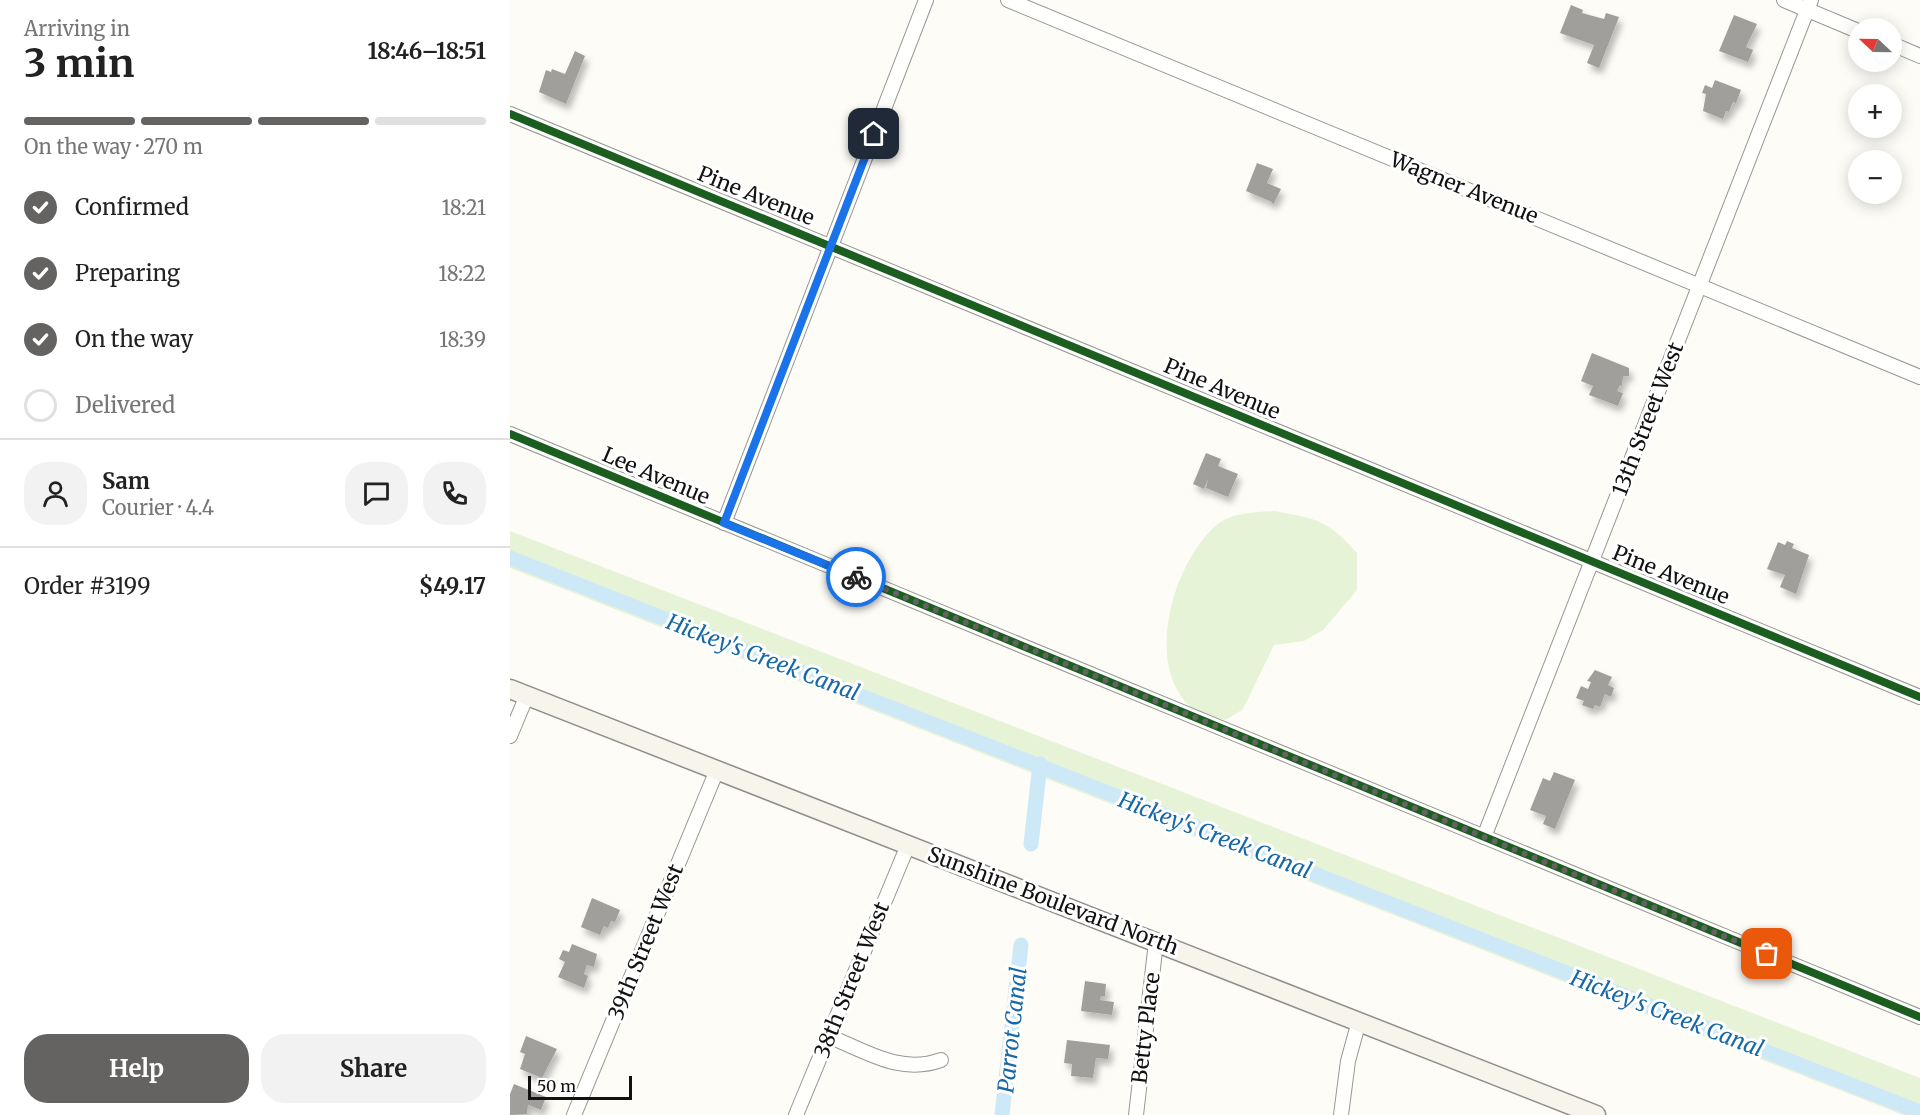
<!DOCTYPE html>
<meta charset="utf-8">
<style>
:root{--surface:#fff;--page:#f2f2f2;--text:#222;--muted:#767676;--line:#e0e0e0;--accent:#646362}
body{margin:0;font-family:Merriweather,serif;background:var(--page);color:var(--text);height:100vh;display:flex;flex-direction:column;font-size:22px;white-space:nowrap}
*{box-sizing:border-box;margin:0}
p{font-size:20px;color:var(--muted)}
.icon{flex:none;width:33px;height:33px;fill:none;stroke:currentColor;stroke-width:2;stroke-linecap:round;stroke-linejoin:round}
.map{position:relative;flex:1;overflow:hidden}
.details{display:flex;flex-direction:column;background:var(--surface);width:510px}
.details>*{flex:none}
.needle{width:39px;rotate:292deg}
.controls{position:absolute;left:1338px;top:18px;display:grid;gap:12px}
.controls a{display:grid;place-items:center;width:54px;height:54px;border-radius:50%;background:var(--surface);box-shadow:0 3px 15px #0003;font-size:30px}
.scale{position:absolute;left:18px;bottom:15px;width:104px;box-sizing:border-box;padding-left:6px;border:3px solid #111;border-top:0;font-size:16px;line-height:21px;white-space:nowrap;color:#111;-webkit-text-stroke:4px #fff;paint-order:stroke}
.pin{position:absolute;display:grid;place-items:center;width:51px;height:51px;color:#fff;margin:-26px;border-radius:12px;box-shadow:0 3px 9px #0006}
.courier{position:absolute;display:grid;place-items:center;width:60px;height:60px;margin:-30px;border:4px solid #1a73e8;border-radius:50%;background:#fff;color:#222;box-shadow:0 2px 8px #0007}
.headline em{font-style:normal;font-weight:700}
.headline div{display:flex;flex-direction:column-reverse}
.headline{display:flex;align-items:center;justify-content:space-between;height:102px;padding:0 24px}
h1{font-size:39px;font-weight:700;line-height:45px}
.bar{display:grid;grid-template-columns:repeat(4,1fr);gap:9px 6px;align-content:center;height:72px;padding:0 24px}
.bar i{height:8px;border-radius:4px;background:var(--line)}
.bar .on{background:var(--accent)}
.bar p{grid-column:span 4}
.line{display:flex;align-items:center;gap:15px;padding:0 24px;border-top:2px solid var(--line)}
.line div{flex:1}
.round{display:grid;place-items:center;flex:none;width:63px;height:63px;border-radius:24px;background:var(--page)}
ol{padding:0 24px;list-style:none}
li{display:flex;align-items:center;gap:18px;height:66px}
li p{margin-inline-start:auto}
li .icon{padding:6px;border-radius:50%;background:var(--accent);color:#fff;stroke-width:4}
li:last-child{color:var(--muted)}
li i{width:33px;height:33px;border:3px solid var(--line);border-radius:50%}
.button{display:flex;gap:12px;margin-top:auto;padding:12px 24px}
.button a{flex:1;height:69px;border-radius:24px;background:var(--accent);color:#fff;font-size:24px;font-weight:700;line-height:69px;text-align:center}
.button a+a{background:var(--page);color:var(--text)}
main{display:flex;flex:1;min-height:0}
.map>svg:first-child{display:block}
</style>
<main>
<section class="details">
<div class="headline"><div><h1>3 min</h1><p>Arriving in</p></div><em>18:46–18:51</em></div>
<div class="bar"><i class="on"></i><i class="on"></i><i class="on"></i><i></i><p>On the way · 270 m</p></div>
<ol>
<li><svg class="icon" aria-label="check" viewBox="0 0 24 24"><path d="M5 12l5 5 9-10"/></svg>Confirmed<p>18:21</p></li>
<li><svg class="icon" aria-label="check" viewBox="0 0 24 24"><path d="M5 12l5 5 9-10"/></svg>Preparing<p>18:22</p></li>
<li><svg class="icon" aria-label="check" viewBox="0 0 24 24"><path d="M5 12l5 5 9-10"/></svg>On the way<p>18:39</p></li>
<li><i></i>Delivered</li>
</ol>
<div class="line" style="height:108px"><a class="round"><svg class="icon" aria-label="person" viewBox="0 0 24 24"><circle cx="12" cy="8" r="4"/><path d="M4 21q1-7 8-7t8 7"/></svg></a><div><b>Sam</b><p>Courier · 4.4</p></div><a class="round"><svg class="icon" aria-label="chat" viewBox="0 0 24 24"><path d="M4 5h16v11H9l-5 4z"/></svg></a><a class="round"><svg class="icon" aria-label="phone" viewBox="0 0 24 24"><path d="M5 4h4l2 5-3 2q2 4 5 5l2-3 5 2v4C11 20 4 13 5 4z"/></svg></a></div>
<div class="line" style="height:78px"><div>Order #3199</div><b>$49.17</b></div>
<div class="button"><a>Help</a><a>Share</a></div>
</section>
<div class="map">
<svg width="1410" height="1115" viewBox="0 0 1410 1115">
<defs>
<filter id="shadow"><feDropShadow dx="3.5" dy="6" stdDeviation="3" flood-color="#0004"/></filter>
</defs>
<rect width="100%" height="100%" fill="#fdfcf7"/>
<g fill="#e7f3d7">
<path d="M765,511c42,8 53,9 82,42v37l-34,40 -19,11 -30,4 -31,64 -17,11c-10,-3 -26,-5 -34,-12 -50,-42 -18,-149 26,-184 15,-12 39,-12 57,-13z"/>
<path d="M0,531l1410,547v37h-17l-1393,-547z"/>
</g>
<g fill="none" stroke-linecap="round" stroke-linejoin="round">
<g stroke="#cde8f7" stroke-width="15">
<path d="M0,558l1410,554"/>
<path d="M521,844l9,-80"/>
<path d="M492,1115l19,-170"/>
</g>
</g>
<g fill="#a19f9c" filter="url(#shadow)">
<path d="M1061,5l12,5 -1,3 22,6 2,-6 13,4 -20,51 -12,-5 7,-18 -34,-12z"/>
<path d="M1224,15l23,9 -11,23 7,3 -5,12 -29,-11z"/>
<path d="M65,51l10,5 -19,48 -27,-12 7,-22 5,2 1,-3 13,5z"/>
<path d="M1205,80l26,10 -5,13 -3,-1 -4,10 -3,-1 -3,8 -20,-8 3,-17 -4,-1 3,-8 7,3z"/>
<path d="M747,163l16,6 -6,14 14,6 -8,16 -1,-3 -26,-11z"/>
<path d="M1082,353l37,15v8h-6l-1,10 -2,-1 -3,6 6,2 -5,13 -29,-11 4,-9 -12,-5z"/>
<path d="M696,453l15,6 -3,7 20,8 -10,23 -22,-9 2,-9 -4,10 -11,-5z"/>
<path d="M1277,541l7,3 -2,4 17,7 -13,39 -16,-7 5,-12 -18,-6 11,-27 7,3z"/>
<path d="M1085,670l17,7 -4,8 6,3 -3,9 -6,-3 -5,13 -5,-2 -2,4 -11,-4 2,-4 -8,-3 5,-12 7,3 3,-7 -4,-1z"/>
<path d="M1044,772l21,8 -20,49 -12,-5 3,-8 -16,-6 13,-32 7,3z"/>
<path d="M82,898l28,12 -5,12 -4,-1 -3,7 -4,-2 -4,9 -19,-8z"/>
<path d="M62,944l25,10 -3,13 -7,-2 -3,9 4,2 -4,12 -26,-11 7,-15 -6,-3 4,-9 6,2z"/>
<path d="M575,981l21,3 -1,12h-4l-1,4 14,2 -2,13 -31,-4z"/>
<path d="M16,1036l31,13 -15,29 -22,-9 5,-15 -5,-2z"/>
<path d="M557,1040l43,5 -2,14 -12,-1 -3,20 -22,-2 1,-12 -8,-1z"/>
<path d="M4,1084l32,13 -5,13 -13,-5 -1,9 -17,1v-21z"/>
</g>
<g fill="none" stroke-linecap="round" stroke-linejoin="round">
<g stroke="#979795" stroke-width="16">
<g id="street">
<path d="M498,0l912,377"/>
<path d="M1274,0l74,31"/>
<path d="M1382,44l28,12"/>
<path d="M0,114l1410,583"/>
<path d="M0,434l1410,583"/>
<path d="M214,523l202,-523"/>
<path d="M0,736l17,-41"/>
<path d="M974,837l327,-837"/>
<path d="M318,1036c38,15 72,39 113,24"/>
<path d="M64,1115l143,-345"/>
<path d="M286,1115l112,-270"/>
<path d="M626,1115l20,-173"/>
<path d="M831,1115l7,-54 11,-40"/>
</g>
</g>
<g stroke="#8e8d8b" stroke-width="21">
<path id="secondary" d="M0,689l1086,426"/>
</g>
<use href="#street" stroke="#fffffe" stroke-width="14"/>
<use href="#secondary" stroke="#f6f4eb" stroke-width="18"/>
<g stroke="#fff" stroke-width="11">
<g id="cycleway">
<path d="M0,114l1410,583"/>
<path d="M0,434l1410,583"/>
</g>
</g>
<use href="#cycleway" stroke="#1b5e20" stroke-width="8"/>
</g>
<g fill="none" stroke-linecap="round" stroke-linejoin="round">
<path stroke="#646362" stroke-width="6" stroke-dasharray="0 10.8" d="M346,577l911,377"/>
<path stroke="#1a73e8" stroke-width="8" d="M346,577l-132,-54 150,-389"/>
</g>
<g text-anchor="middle" stroke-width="6" stroke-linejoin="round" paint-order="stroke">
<g font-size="21" fill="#111" stroke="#fff">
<text transform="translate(954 188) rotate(22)" y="7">Wagner Avenue</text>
<text transform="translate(246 196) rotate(22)" y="7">Pine Avenue</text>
<text transform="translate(712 389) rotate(23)" y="7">Pine Avenue</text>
<text transform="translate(1138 419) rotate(-69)" y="7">13th Street West</text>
<text transform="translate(146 476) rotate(23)" y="7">Lee Avenue</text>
<text transform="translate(1161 575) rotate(22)" y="7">Pine Avenue</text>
<text transform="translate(543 901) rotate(21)" y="7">Sunshine Boulevard North</text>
<text transform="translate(136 942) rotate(-68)" y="7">39th Street West</text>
<text transform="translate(342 980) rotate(-68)" y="7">38th Street West</text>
<text transform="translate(636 1028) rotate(-83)" y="7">Betty Place</text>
</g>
<g font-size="22" font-style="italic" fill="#1768a6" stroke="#fff">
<text transform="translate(253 657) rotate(21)" y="8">Hickey's Creek Canal</text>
<text transform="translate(705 835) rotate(21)" y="8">Hickey's Creek Canal</text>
<text transform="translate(1157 1013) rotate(21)" y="8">Hickey's Creek Canal</text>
<text transform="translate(502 1030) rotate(-84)" y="8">Parrot Canal</text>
</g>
</g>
</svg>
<div class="controls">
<a><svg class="needle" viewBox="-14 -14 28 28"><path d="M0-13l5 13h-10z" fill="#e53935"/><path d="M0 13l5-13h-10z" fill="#767676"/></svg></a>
<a>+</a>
<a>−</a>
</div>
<div class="scale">50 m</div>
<div class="pin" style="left:1257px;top:954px;background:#ea580c"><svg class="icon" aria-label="bag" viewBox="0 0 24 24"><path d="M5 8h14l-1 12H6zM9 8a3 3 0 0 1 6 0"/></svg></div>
<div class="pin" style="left:364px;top:134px;background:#1f2937"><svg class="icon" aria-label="home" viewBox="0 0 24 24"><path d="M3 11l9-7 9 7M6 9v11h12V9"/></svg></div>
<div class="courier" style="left:346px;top:577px"><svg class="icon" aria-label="bike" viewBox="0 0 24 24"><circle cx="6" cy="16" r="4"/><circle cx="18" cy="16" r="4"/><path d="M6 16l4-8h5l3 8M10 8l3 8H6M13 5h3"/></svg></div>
</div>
</main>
